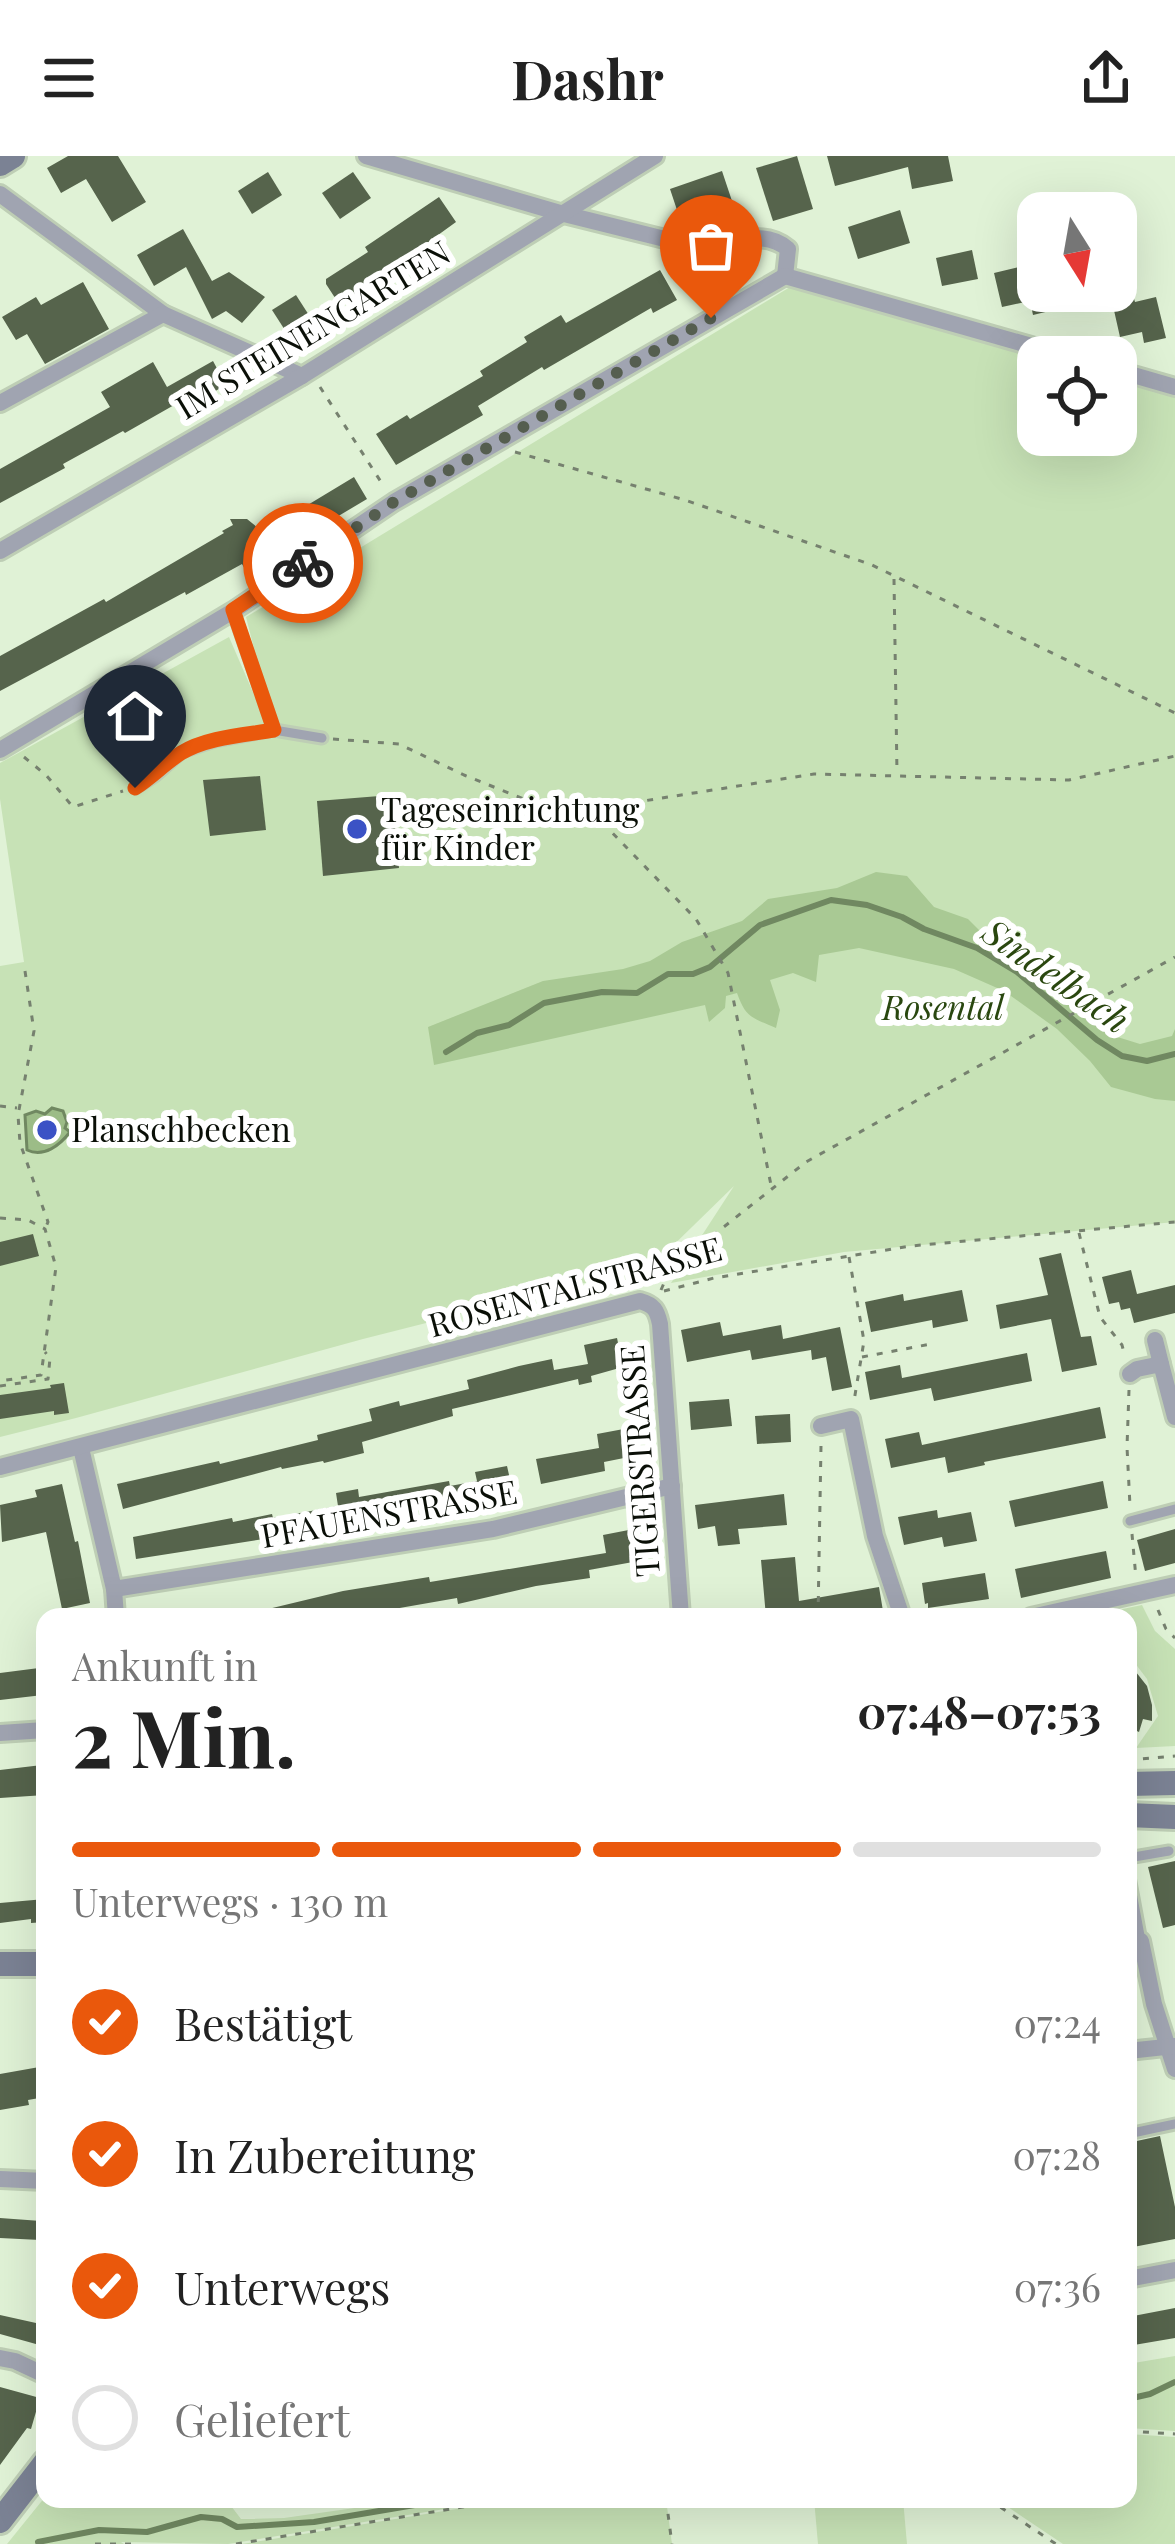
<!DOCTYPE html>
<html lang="de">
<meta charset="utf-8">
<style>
:root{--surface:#fff;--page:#f2f2f2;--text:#222;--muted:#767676;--line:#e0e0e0;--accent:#ea580c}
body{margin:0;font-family:"Playfair Display",serif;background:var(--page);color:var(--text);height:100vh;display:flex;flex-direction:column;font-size:45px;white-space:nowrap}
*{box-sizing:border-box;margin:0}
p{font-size:39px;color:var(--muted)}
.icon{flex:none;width:66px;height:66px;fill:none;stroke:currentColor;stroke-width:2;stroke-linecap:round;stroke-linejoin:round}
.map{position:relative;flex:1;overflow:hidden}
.details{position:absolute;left:36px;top:1452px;width:1101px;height:900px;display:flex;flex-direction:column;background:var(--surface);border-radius:24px;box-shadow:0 12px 48px #0002}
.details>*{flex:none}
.needle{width:78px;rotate:169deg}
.controls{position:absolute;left:1017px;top:36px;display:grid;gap:24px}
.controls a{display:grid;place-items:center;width:120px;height:120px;border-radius:24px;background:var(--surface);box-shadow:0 12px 48px #0002;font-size:60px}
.pin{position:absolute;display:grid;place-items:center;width:102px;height:102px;color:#fff;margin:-123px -51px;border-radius:50% 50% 50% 0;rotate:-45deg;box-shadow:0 0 12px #0007}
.pin .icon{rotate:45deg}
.courier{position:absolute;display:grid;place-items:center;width:120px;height:120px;margin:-60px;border:9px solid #ea580c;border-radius:50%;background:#fff;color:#222;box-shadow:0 3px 15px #0007}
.head em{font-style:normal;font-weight:700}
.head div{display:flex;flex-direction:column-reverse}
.head{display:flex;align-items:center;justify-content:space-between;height:204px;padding:0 36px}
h1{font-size:78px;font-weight:700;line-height:90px}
.bar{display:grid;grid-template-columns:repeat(4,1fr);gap:18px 12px;align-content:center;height:144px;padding:0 36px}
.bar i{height:15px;border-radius:9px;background:var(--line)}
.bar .selected{background:var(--accent)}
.bar p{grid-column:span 4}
ol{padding:0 36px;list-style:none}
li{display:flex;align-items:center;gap:36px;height:132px}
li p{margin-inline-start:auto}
li .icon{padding:12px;border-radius:50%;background:var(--accent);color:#fff;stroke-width:4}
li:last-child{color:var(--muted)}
li i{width:66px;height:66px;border:6px solid var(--line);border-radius:50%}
header{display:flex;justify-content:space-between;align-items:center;height:156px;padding:0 36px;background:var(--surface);font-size:54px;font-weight:700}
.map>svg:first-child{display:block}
</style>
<header><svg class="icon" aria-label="menu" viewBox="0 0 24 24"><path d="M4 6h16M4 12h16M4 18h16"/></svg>Dashr<svg class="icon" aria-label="share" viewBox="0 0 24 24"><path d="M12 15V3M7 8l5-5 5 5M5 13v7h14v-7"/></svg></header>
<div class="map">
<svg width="1175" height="2388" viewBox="0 0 1175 2388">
<rect width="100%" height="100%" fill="#e0f2d6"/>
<g fill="#c7e2b6">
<path d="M790,131l253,70h-5v78h78v-58l59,17v828l-331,30 -173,31 63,-97 -82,80 -289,73 -287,79 -76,19v-471l24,-4 -24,-163v-36l229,-126 39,90h6l-28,-110z"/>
<path d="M1142,1449l13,26 20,18v97l-39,2 22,-32 -11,-37 -19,-25v-37h-44z"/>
<path d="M1175,2200v75l-47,-3v-64z"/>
<path d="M1128,2278l47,3v107h-112l-67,-45h132z"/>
<path d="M45,2341l70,2 11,3h102l13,17 43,-1 134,-19h89l-279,45 -107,-2 3,2h-117z"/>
<path d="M517,2343h149l6,45h-430z"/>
<path d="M814,2343h89l4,45h-89z"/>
</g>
<path fill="#a9c994" d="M876,716l31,4 27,31 34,12 19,19 28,1 14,25 36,6 18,42 28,23 29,9 32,-8 3,-7v72l-20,-2 -44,-12 -21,-26 -33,-32 -53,-38 -50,-22 -95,-21 -40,7 -3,27 -23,-9 -23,7 10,30 -4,18c-25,-11 -30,-10 -39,-35l-11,3 -1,12 -16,14 -4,-17 -271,60 -6,-38 115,-46 80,-12 27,-8 32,-19 60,-21 26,-22 69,-11z"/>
<path fill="#9cbc87" stroke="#708861" stroke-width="3" d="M52,952l11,3 4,11 -2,6 5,4c-10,13 -26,26 -43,18l-2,-35 11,-4 9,3z"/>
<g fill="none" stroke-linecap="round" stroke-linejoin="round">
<g stroke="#708861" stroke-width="6">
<path d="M446,896l31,-19 32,-8 35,-22 58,-11 35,1 31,-19h25l17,-7 50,-42 71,-25 36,5 35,12 22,12 53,19 40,24 80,68 25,16 25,5 28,-7"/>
<path d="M1128,2243l22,-5 25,-12"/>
<path d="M38,2386l61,-12 48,2 54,-15 21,2 15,8 77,-5 136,-23"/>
</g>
</g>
<g fill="#56644c">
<path d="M68,0h50l28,46 -34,20 -26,-43 -25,14 -14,-25z"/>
<path d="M797,0l16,53 -40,12 -17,-53z"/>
<path d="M827,0h121l5,25 -41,8 -4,-22 -73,19z"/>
<path d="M722,15l11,33 -52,18 -11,-33z"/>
<path d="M268,16l14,23 -30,19 -14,-23z"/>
<path d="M353,16l18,26 -31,21 -18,-26z"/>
<path d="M439,41l17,25 -87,63 2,2 -27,17h-5l-13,-20v-5l42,-27 -3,-5z"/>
<path d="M900,54l10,33 -52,16 -10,-32z"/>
<path d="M183,73l29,52 17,-9 36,25 -23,26 -16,-12 -14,8 -26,-52 -32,19 -17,-31z"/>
<path d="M972,94l6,29 -36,7 -6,-28z"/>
<path d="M1023,110l4,17 11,-3v11h24l4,16 -33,8 -3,-14 -28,6 -8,-34z"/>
<path d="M660,114l17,30 -24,13 -2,-5 -107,62 -2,-3 -64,39 5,9 -87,50 -20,-31 31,-19 3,4 73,-43 -3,-5 47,-29 -3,-5 37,-22 5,8z"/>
<path d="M83,126l26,47 -64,35 -18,-30 -11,6 -14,-23 34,-20 5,8z"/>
<path d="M1132,136l3,10 21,-5 10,41 -22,5 -2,-11 -22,5 -9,-40z"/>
<path d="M296,139l18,28 -24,15 -18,-28z"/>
<path d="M213,205l13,24 -32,18 -4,-7 -65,37 -2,-2 -60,33 2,4 -65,35v-34l110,-62 -9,-15 52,-30 14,25z"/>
<path d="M354,321l13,22 -42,25 3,3 -51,33 -28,16 -7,-12 -56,31 -1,-3 -185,99v-35l104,-57 2,3 118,-69 -2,-2 11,-6 -3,-6h17l16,13z"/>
<path d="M260,620l6,54 -56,6 -7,-56z"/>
<path d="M392,639l7,73 -76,8 -6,-75z"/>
<path d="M33,1078l6,22 -39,10v-24z"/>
<path d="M1061,1097l20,84 10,-1 6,29 -35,7 -11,-53 -51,10 -4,-24 52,-10 -9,-37z"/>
<path d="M1131,1114l6,24 38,-9v28l-41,10 -4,-15 -9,2 -2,-8 -10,2 -7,-27z"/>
<path d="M962,1134l6,31 -35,7 -1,-8 -61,12 -6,-30 38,-8 1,7z"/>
<path d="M720,1166l3,14 58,-11 2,14 57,-12 12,60 -20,4 -6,-34 -14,3 -1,-10 -59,10 -2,-10 -63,12 -6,-32z"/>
<path d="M617,1182l6,29 -32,9 1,6 -13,3 -1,-6 -126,30 1,7 -91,26 2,11 -40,10 -1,-2 -41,8 -1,-2 -158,42 -6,-25 102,-23 1,3 98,-24 -1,-5 55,-14 -3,-12 30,-8 1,5 69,-17 -2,-9 52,-14 33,-7 2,11 34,-6 -4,-19z"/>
<path d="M1027,1197l5,28 -98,20 -3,-13 -61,12 -5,-28 35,-7 2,13z"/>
<path d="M64,1227l5,30 -15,2v-4l-54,8v-24l51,-7 -1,-3z"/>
<path d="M729,1243l3,27 -41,4 -2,-28z"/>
<path d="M1100,1251l6,31 -122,24 1,3 -37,8 -3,-16 -54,11 -6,-29 34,-7 3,13z"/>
<path d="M790,1258l1,28 -34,2 -2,-28z"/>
<path d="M629,1272l5,28 -30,6 1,9 -64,13 -5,-25 63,-11 -2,-14z"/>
<path d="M507,1310l5,22 -149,29 1,3 -43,10 -185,29 -3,-22 99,-19 1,4 39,-8 1,4 65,-12 -2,-13 22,-4 1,8 90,-16 1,5 27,-5 -2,-9z"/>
<path d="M1103,1325l5,27 -93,19 -6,-26z"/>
<path d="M62,1328l13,58 3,-1 12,62 -28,6 -16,-77 -44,10 -2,-37 37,-8 -2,-7z"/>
<path d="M784,1338l3,31 -49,4 2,15 -22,2 -3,-20 -17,3 -3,-24z"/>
<path d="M937,1354l1,8 33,-6 6,29 -33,6 -2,-10 -38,8 -6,-28z"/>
<path d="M639,1372l5,32 -55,10 1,8 -54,8 -78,18 -1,-6 -109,19h-84v-7l79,-19 86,-14 1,5 176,-29 -3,-18z"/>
<path d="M1175,1373v34l-30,8 -8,-31z"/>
<path d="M1106,1395l5,27 -90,20 -6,-29z"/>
<path d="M795,1401l4,44 80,-14 5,30h-118l-5,-57z"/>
<path d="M985,1417l4,26 -61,9v-5l-3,1 -3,-21z"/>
<path d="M1128,1506l19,24 5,19v16l-9,-2 -4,13 -11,-5z"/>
<path d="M39,1512l4,27 -43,5v-27z"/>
<path d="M42,1609l3,30 -45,3v-28z"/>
<path d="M1175,1705v64l-12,3 -15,-61z"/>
<path d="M45,1743v23l-14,1v-4l-31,4v-20z"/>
<path d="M45,1910v31l-17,3 1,5 -29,5v-36z"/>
<path d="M1160,1980l15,71v32l-47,9v-75l9,-2 -5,-29z"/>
<path d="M0,2062l41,3 -1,19 -40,-2z"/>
<path d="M1175,2152v30l-47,8v-29z"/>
<path d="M0,2159l45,10 -2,21 -43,-12z"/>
<path d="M0,2231l40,11 -9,31 -4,-1 -27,37z"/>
</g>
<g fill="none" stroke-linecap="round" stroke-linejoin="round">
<g stroke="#beceb5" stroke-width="15">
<g id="lane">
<path d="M233,455l41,119"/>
<path d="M135,632l21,-13 26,-23 33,-11 59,-11 48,8"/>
<path d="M1130,1365l45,-12"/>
<path d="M1128,1702l41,-7"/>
<path d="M1128,1715l13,70"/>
<path d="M1128,1978l47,-10"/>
</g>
</g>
<g stroke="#beceb5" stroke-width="22">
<g id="street">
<path d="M366,0l194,57 141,35c31,-3 61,-21 87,1l-3,27"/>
<path d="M0,38l163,120 139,62"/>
<path d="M785,120l285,81"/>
<path d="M1116,214l59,17"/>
<path d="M0,247l163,-89"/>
<path d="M0,395l302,-175 353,-220"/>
<path d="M0,594l233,-139 161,-109 391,-226"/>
<path d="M1155,1184l6,24"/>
<path d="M1130,1218l7,-5 24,-5 14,53"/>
<path d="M821,1270l30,-7 24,117 27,81"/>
<path d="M81,1292l33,141 2,28"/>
<path d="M0,1311l640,-166c14,4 17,9 20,23l21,293"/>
<path d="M114,1433l379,-60 179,-43"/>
<path d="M1031,1461l144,-32"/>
<path d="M0,1577l45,-3"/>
<path d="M1128,1788l13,-3 13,63 21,65"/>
<path d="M1128,1895l47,-5"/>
<path d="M0,2023l45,2"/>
<path d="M1128,2123l47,-9"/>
<path d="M0,2202l15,3 30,14"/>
</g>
</g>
<g stroke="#beceb5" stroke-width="30">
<g id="secondary">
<path d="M0,8l13,-8"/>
<path d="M1128,1628l47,-1"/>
<path d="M1128,1659l47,2"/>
<path d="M0,1808h45"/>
<path d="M0,2365l45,-58"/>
</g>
</g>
<g stroke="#76816f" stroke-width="3" stroke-dasharray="6 9" stroke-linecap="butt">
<path d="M320,231l63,98"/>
<path d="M515,296l170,48 187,65 303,148"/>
<path d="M894,423l3,195"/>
<path d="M333,583l66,5 65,31 97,39 253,-40 255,6 106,-24"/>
<path d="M24,601l22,18 27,32 50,-16"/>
<path d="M592,656l104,107 32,54 43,212"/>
<path d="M25,815l9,60 -16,84 2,28 28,79 -3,7"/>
<path d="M0,950l17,2"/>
<path d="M0,1062l28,2 17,9 11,38 -15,108 -41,6"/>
<path d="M1079,1077l21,84 22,28 3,12"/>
<path d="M849,1101l15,84 -10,60"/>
<path d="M661,1134l3,-7 47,-46 95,-75 369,-205"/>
<path d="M664,1135l50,-13 197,-32 264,-24"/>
<path d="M862,1201l69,-13"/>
<path d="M0,1230l48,-7 2,-21 -5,-6"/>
<path d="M1129,1234l-2,57 3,59"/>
<path d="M1132,1378l4,44"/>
<path d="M1158,1454l8,19 9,9"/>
<path d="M818,1461l3,-172"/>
<path d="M1128,1604l47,-4"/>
<path d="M1128,2275l47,3"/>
<path d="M666,2343l6,45"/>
<path d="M988,2343l68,45"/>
<path d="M95,2388h39"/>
<path d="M236,2388l276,-45"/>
</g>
<use href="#lane" stroke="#a0a4b1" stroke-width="9"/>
<use href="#street" stroke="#a0a4b1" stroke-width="16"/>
<use href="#secondary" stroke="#7b8294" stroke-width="24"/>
</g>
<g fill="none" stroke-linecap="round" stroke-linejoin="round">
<path stroke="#555e4f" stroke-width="12" stroke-dasharray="0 21.6" d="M303,407l91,-61 317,-184"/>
<path stroke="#ea580c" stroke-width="15" d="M135,632c17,-11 30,-25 46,-35 26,-16 64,-18 93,-23l-41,-120 70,-47"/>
</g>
<g fill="#3b52c5" stroke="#fff" stroke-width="4.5">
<circle cx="357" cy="673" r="12"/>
<circle cx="47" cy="974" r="12"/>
</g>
<g text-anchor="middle" stroke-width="12" stroke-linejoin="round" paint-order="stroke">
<g font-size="33" fill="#0a0f07" stroke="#fff">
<text transform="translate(313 174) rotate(-31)" y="12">IM STEINENGARTEN</text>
<text transform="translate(575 1131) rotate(-15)" y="12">ROSENTALSTRASSE</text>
<text transform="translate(640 1305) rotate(-94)" y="12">TIGERSTRASSE</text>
<text transform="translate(389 1358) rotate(-10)" y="12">PFAUENSTRASSE</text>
</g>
<g font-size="33" fill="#0a0f07" stroke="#fff" text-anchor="start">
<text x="381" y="666">Tageseinrichtung<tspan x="381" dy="38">für Kinder</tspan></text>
<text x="71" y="986">Planschbecken</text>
</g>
<g font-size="33" font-style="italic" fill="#29470f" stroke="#fff">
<text x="943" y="864">Rosental</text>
</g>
<g font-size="36" font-style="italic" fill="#2a470f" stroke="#fff">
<text transform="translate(1056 820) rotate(35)" y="13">Sindelbach</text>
</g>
</g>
</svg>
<div class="controls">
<a><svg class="needle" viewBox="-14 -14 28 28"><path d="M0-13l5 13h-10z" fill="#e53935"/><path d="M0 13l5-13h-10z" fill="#767676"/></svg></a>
<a><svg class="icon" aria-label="locate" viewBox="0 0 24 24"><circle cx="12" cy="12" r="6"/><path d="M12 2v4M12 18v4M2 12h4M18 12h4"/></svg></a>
</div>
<div class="pin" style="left:711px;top:162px;background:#ea580c"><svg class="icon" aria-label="bag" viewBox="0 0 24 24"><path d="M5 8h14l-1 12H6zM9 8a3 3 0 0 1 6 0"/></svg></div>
<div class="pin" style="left:135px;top:632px;background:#1f2937"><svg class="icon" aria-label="home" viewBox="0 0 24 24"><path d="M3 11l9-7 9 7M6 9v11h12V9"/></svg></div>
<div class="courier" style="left:303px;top:407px"><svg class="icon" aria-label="bike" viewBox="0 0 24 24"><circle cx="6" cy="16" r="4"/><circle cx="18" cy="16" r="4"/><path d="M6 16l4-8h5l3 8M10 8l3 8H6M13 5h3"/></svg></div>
<section class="details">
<div class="head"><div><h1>2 Min.</h1><p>Ankunft in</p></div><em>07:48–07:53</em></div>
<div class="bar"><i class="selected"></i><i class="selected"></i><i class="selected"></i><i></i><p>Unterwegs · 130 m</p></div>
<ol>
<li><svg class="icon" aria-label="check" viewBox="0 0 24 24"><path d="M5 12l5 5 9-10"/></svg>Bestätigt<p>07:24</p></li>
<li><svg class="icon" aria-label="check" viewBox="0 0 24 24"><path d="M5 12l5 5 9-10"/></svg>In Zubereitung<p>07:28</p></li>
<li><svg class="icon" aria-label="check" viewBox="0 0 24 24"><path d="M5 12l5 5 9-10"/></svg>Unterwegs<p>07:36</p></li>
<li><i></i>Geliefert</li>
</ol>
</section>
</div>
